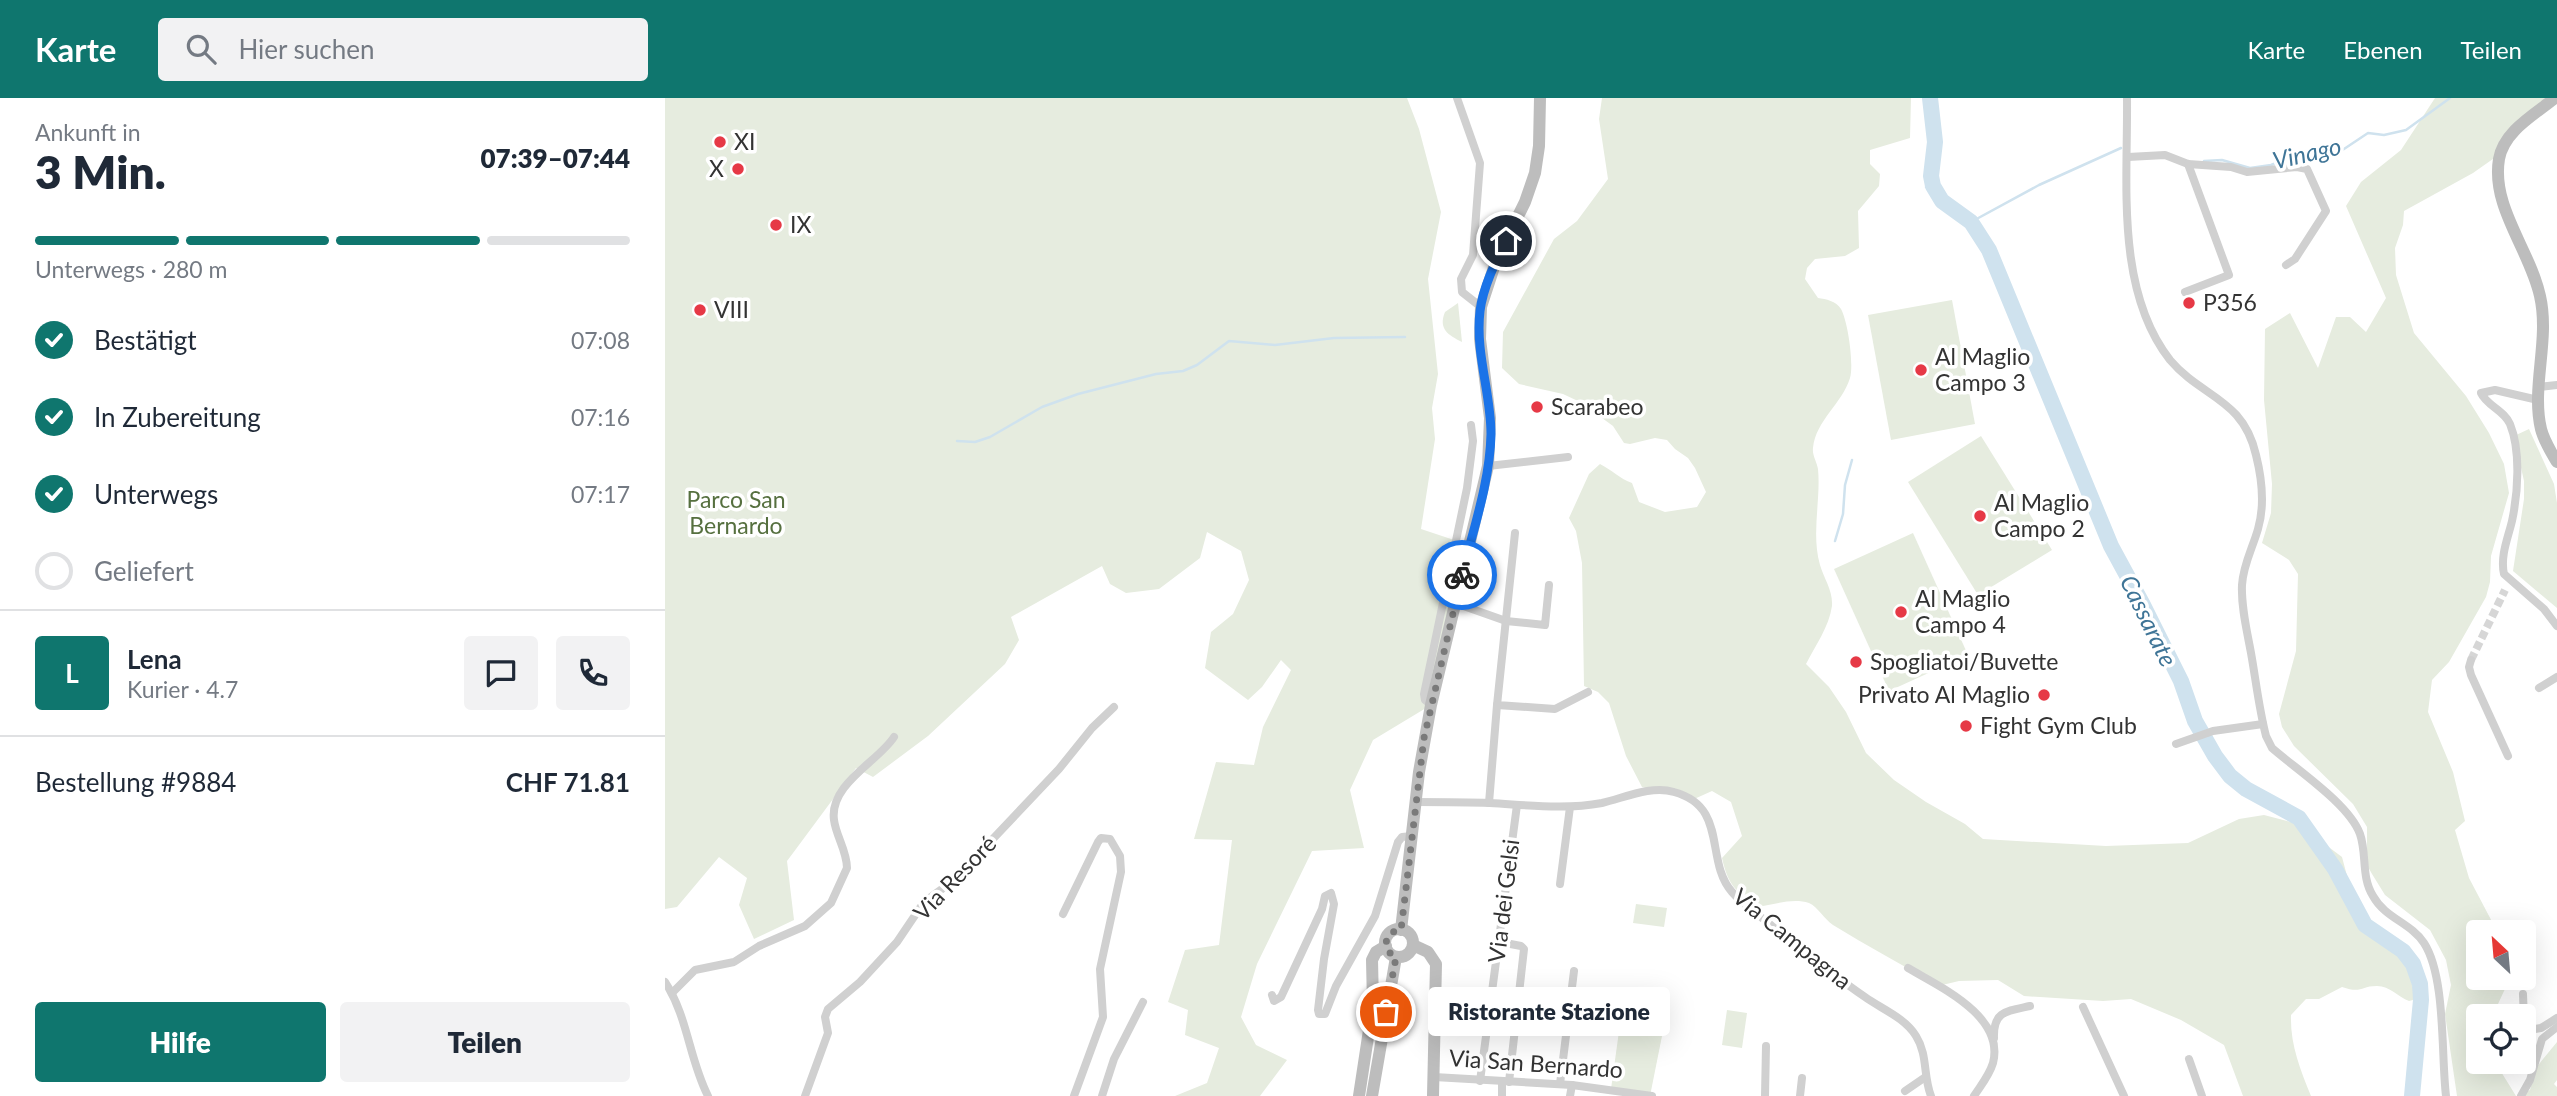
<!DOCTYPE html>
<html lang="de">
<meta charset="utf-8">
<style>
:root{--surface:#fff;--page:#f2f2f3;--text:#1f2937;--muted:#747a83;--line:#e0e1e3;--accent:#0f766e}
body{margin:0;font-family:Lato,sans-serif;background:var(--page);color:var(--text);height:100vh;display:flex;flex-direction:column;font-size:26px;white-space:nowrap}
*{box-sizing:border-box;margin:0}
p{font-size:23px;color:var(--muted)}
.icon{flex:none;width:38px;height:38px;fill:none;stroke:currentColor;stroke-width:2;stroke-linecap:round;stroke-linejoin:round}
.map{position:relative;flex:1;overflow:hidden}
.sheet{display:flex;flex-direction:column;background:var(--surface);width:665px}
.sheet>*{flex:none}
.needle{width:46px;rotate:334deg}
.fabs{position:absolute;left:1801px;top:822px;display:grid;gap:14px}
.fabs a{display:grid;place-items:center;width:70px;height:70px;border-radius:7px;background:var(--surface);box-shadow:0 7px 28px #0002;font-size:35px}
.pin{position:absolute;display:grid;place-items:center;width:60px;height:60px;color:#fff;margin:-30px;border:4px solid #fff;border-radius:50%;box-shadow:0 2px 7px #0007}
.courier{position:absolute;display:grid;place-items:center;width:70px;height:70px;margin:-35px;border:5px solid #1a73e8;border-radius:50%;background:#fff;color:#222;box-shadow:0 2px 9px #0007}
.bubble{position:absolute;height:49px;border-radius:7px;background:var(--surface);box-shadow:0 7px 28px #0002;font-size:23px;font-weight:800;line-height:49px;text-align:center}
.overview em{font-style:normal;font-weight:800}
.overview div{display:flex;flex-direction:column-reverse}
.overview{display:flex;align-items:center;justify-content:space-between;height:119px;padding:0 35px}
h1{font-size:46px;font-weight:800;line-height:52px}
.bar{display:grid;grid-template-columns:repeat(4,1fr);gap:10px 7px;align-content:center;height:84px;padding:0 35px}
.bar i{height:9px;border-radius:5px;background:var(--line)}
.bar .active{background:var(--accent)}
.bar p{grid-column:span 4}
.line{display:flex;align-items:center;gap:18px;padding:0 35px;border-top:2px solid var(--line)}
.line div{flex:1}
.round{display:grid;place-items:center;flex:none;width:74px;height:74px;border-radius:7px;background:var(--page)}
ol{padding:0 35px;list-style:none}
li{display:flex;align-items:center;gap:21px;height:77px}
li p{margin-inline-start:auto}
li .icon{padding:7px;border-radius:50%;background:var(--accent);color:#fff;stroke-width:4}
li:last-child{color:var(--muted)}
li i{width:38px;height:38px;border:4px solid var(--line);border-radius:50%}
.button{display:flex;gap:14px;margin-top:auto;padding:14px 35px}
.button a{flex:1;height:80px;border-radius:7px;background:var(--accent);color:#fff;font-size:28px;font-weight:800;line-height:80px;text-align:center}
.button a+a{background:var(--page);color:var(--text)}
header{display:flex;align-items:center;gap:42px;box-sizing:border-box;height:98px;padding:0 35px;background:var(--accent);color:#fff}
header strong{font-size:33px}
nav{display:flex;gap:38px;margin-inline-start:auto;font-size:24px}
.search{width:490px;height:63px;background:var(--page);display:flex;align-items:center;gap:18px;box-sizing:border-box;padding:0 24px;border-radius:7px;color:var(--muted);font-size:26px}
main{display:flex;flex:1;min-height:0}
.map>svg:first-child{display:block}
</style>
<header>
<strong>Karte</strong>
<div class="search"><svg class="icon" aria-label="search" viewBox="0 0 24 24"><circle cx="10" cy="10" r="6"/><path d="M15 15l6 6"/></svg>Hier suchen</div>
<nav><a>Karte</a><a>Ebenen</a><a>Teilen</a></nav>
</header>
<main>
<section class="sheet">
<div class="overview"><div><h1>3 Min.</h1><p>Ankunft in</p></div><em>07:39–07:44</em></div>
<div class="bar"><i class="active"></i><i class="active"></i><i class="active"></i><i></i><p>Unterwegs · 280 m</p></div>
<ol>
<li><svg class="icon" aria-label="check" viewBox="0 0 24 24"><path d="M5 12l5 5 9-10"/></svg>Bestätigt<p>07:08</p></li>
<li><svg class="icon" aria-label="check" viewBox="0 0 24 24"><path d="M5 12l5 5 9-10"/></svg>In Zubereitung<p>07:16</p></li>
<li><svg class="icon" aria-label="check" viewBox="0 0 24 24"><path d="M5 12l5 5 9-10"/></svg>Unterwegs<p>07:17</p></li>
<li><i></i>Geliefert</li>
</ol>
<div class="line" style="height:126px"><b class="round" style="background:var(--accent);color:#fff">L</b><div><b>Lena</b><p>Kurier · 4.7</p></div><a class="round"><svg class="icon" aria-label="chat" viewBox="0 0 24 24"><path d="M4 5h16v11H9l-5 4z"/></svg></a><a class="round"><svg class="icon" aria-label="phone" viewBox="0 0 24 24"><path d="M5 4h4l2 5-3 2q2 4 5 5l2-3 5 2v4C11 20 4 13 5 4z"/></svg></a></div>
<div class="line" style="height:91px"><div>Bestellung #9884</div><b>CHF 71.81</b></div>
<div class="button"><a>Hilfe</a><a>Teilen</a></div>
</section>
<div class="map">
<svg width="1892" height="998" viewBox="0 0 1892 998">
<rect width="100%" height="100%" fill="#fff"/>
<g fill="#e6ecdf">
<path d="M0,0h742l12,31 22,83 -13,67 10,95 -6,34 3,31 -14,90 48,16 -38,160 -58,35 -23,50 14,58 -52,3 -55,113 -16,53 15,28 31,15 -27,36h-85l32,-13 12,-35 -34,-13 3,-25 -20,-8 17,-52 34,-5 13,-105 -38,-1 22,-77 38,3 9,-38 28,-57 -10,-10 -19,27 -14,13 -43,-32 6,-36 22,-18 16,-34 -8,-29 -34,-19 -7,26 -41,31 -33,4 -16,-9 -8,-18 -91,51 8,23 -14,24 -77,72 -55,41 -17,-9 -60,81 -9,12 7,59 -40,19 -15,-34 8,-27 -28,-21 -42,50 -12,2z"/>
<path d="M937,0h309l-1,40 -40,12v14l10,10 -1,12 -21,25 1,37 -14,8 -30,3 -8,9 -2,11 13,19c8,1 18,3 23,11 7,13 13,55 9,69 -8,26 -34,42 -37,70 -1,7 4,14 5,21 3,31 -7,65 2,96 4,14 13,25 12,41 -3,21 -17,40 -26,58l23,23 17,25 20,41 28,27 32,22 39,22 18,15 123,7 82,-3 51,-24 25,-4 34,9 44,33 8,30 14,32 37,31 16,49 -8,2c-11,-4 -19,-15 -32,-15 -17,0 -15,8 -35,1l-23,12h-13l-15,16c-1,29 9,54 20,81h-68l-19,-51 -43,-25 -50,-21 -28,2 -79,-5 -26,-16 -39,1 -21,5c-35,-21 -71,-40 -105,-61 -9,-6 -15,-18 -24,-22 -18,-6 -37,3 -55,4 -19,-18 -26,-22 -32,-49l20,-22 -11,-34 -19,-11 -20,9 -50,-13 -16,-31 -17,-53 -11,-11 -14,-6 -2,-123 -6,-32 -7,-13 20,-44 11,-10c12,6 20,15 32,19l7,19 26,10 32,-5 9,-15 -11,-24 -7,-10 -13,-9 -8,-9 -12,-2 -25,6 -6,-1 -11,-17 -33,-24 -17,-8 -44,-10 -17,-16 1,-36 51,-93 23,-18 31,-42 -9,-60z"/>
<path d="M1770,0h120l-41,32 -14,24 -27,19 -69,38 -1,14 -8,23 1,27 18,58 52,63 23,37 15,31 5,29 -18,63 -1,26 -4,15 -37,65 -17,18 -4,32 25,60 12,49 -10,9 14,48 29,55h-20v45h32l-18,39h-14v45h17l21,34h-59l-12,-82 6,-29 -5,-25 -16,-30 -45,-35 -13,-21 -5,-9v-38l-14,-23 -59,-58 -12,-19 -3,-13 17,-63 2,-77 -9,-14 -27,-17 9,-30 1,-29 -8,-84 1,-71 25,-16 28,55 18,-51h14l16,15 20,-34 -40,-92 15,-24 40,-32z"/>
<path d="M1287,202l23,124 -84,16 -23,-125z"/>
<path d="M793,205l4,39c-14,-7 -24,-13 -17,-30z"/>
<path d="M1864,331l25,55 3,19v105l-44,-37 11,-72v-18l-10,-45z"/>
<path d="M1316,338l71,114 -74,45 -70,-113z"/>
<path d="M1248,435l55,122 -79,36 -55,-122z"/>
<path d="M971,806l31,4 -3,19 -31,-4z"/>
<path d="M1062,912l20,3 -5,35 -20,-3z"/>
<path d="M964,920l36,3 -15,75 -39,-7 9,-65z"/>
<path d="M1892,944v38l-3,4 3,3v9h-39l12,-6 5,-21z"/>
</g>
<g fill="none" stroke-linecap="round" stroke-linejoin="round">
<g stroke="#cfe2ee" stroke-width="2.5">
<path d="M1539,63l18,-1 28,8 21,-3 37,-15 33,1 27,-18 16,2 22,-5 44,-32"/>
<path d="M1261,89l7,-1"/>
<path d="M1306,124l68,-37 82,-37"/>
<path d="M292,343l18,1 15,-5 52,-30 36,-13 78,-20 27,-3 14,-6 32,-24 46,4 59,-7 71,-1"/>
<path d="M1170,443l8,-27 2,-29 7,-25"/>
</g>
<path stroke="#cfe2ee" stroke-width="16" d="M1265,0l5,44 -4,34 2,10 9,15 29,21 18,28 122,296 32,59 38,76 14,40 20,35 15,20 16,13 53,29 36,51 30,56 38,26 10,13 7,20 1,16 -9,96"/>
<path stroke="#d6d6d6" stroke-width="8" stroke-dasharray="8 4" stroke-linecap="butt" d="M1806,562l34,-70"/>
<g stroke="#d0d0d0" stroke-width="8">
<path d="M792,0l23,65 -7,92 -12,24 1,13 19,15"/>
<path d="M1462,0c1,84 -12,192 43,262 32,38 73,38 86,95 6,24 9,50 2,74 -5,18 -15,36 -16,56 -1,22 5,46 9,68 5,28 8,56 15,83l6,12c25,22 77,56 88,86 7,20 1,43 13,62 12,22 38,27 51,47 22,34 17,112 22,153"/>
<path d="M1463,59l37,-2 23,9 43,3 16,5 50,-5 10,2 19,42 -31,48 -9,6"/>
<path d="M1520,194l44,-17 -41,-111"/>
<path d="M1874,289l18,-2"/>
<path d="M1873,302l-43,-10 -14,3c6,13 23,17 29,31 11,27 8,69 2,97 -4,17 -12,35 -8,53l40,35 13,17"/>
<path d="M823,368l80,-9"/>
<path d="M850,435l-18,172 58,4 33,-17"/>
<path d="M790,505l51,18 39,4 4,-40"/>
<path d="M1806,562l-2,7 2,8 37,81"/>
<path d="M1874,590l18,-11"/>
<path d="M766,607l-6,-5 -1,-6 43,-206 6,-47 -2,-16"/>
<path d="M1511,646l37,-13 50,-7"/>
<path d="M751,704c24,0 49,0 74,1 37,2 75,7 112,0 22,-5 49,-18 72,-11 55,15 30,68 58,100 11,13 27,23 40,34 31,25 61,49 93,71 17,12 40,21 51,39 12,19 7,40 15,60"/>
<path d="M824,705l8,-98"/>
<path d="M895,786l10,-77"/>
<path d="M398,816l35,-72 3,-4 9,1 10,17 1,16 -21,97 3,48 -29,79"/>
<path d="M835,844l21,4 3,3 -15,133"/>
<path d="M1243,870c32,19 97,48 85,95 -4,13 -12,22 -19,33"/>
<path d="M0,884c23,35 24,77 43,114"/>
<path d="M7,895l23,-23 39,-8 25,-16 46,-20 26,-23 16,-35c0,-17 -11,-32 -13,-48 -5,-36 45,-59 60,-83"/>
<path d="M1858,896l1,27 5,9 12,-2 16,-10"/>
<path d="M607,897l2,6 7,-4 41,-88 3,-13 6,-3 3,11 -10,55 -6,51 1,4h6l11,-28 39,-70 23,-74 4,-5 10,-1"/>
<path d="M1418,909l41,89"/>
<path d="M1329,940c-1,-27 13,-27 36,-32"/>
<path d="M1524,961l13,37"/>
<path d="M769,979l138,8 80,11"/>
<path d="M815,983l37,-276"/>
<path d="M895,986l14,-113"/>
<path d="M1240,993l19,-13"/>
<path d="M140,998l23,-63 -3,-16 3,-8 32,-27 37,-40 27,-40 29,-21 106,-112 33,-41 22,-21"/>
<path d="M437,998l12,-37 29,-57"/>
<path d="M837,998v-15"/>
<path d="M905,998l2,-11"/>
<path d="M1100,998l1,-50"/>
<path d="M1135,998l2,-18"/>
<path d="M1856,998l9,-16 12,-41 15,-12"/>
</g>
<g stroke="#bdbdbd" stroke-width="12">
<path d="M1890,0c-21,17 -51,33 -56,61 -8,48 31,91 41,137 10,44 -9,91 1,133 3,12 10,23 16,33"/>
<circle cx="734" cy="845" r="14"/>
<path d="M736,832l18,-158 12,-67 57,-239 2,-48 -10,-79 1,-32 15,-46 29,-59 10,-29 4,-27 1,-48"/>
<path d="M748,847l15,7 8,12 -3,132"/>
<path d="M694,998l14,-92 -1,-44 4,-8 10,-6"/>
<path d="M707,998l24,-139"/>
</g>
</g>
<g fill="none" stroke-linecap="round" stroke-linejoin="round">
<path stroke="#7a7a7a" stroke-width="7" stroke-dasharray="0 12.6" d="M721,914l10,-55 -6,-4 -4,-11 6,-10 9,-2 23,-192 38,-163"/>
<path stroke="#1a73e8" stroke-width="9" d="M797,477c11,-45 28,-93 29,-141 0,-41 -16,-81 -11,-123 3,-24 15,-48 26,-70"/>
</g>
<g fill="#e63946" stroke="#fff" stroke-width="2.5">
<circle cx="55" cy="44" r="7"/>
<circle cx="73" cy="71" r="7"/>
<circle cx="111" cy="127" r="7"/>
<circle cx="1524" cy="205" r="7"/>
<circle cx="35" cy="212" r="7"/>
<circle cx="1256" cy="272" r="7"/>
<circle cx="872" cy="309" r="7"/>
<circle cx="1315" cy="418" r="7"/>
<circle cx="1236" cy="514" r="7"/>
<circle cx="1191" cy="564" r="7"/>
<circle cx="1379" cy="597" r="7"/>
<circle cx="1301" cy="628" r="7"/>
</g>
<g text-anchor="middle" stroke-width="7" stroke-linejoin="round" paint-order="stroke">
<g font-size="23" fill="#333" stroke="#fff" text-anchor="start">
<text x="69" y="52">XI</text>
<text x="59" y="79" text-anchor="end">X</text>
<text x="125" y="135">IX</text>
<text x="1538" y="213">P356</text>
<text x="49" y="220">VIII</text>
<text x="1270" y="267">Al Maglio<tspan x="1270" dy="26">Campo 3</tspan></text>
<text x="886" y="317">Scarabeo</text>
<text x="1329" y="413">Al Maglio<tspan x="1329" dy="26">Campo 2</tspan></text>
<text x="1250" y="509">Al Maglio<tspan x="1250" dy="26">Campo 4</tspan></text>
<text x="1205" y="572">Spogliatoi/Buvette</text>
<text x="1365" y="605" text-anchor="end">Privato Al Maglio</text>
<text x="1315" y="636">Fight Gym Club</text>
</g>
<g font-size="23" fill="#56703f" stroke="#fff">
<text x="71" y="410">Parco San<tspan x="71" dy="26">Bernardo</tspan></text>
</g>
<g font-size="23" fill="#333" stroke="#fff">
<text transform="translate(290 780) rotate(-46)" y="8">Via Resoré</text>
<text transform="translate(839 803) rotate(-83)" y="8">Via dei Gelsi</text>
<text transform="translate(1127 841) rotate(39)" y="8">Via Campagna</text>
<text transform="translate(871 966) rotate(4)" y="8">Via San Bernardo</text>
</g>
<g font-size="24" font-style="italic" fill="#3f7597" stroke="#fff">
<text transform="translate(1642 56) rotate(-13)" y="8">Vinago</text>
<text transform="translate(1483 523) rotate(64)" y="8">Cassarate</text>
</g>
</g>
</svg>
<div class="fabs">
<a><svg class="needle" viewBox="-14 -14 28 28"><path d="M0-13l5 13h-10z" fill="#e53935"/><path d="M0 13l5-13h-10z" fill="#747a83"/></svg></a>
<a><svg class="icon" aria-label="locate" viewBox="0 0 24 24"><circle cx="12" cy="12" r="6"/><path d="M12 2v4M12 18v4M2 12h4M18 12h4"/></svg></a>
</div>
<div class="pin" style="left:721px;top:914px;background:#ea580c"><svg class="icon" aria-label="bag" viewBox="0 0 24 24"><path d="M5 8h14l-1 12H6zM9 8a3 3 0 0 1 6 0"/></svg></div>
<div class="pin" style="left:841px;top:143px;background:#1f2937"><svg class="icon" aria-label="home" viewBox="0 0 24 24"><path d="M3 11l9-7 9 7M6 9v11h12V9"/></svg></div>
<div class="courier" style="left:797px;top:477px"><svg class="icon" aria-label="bike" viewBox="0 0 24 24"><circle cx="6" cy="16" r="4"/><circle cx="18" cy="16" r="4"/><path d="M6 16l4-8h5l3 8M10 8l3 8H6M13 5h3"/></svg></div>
<div class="bubble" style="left:763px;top:889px;width:242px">Ristorante Stazione</div>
</div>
</main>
